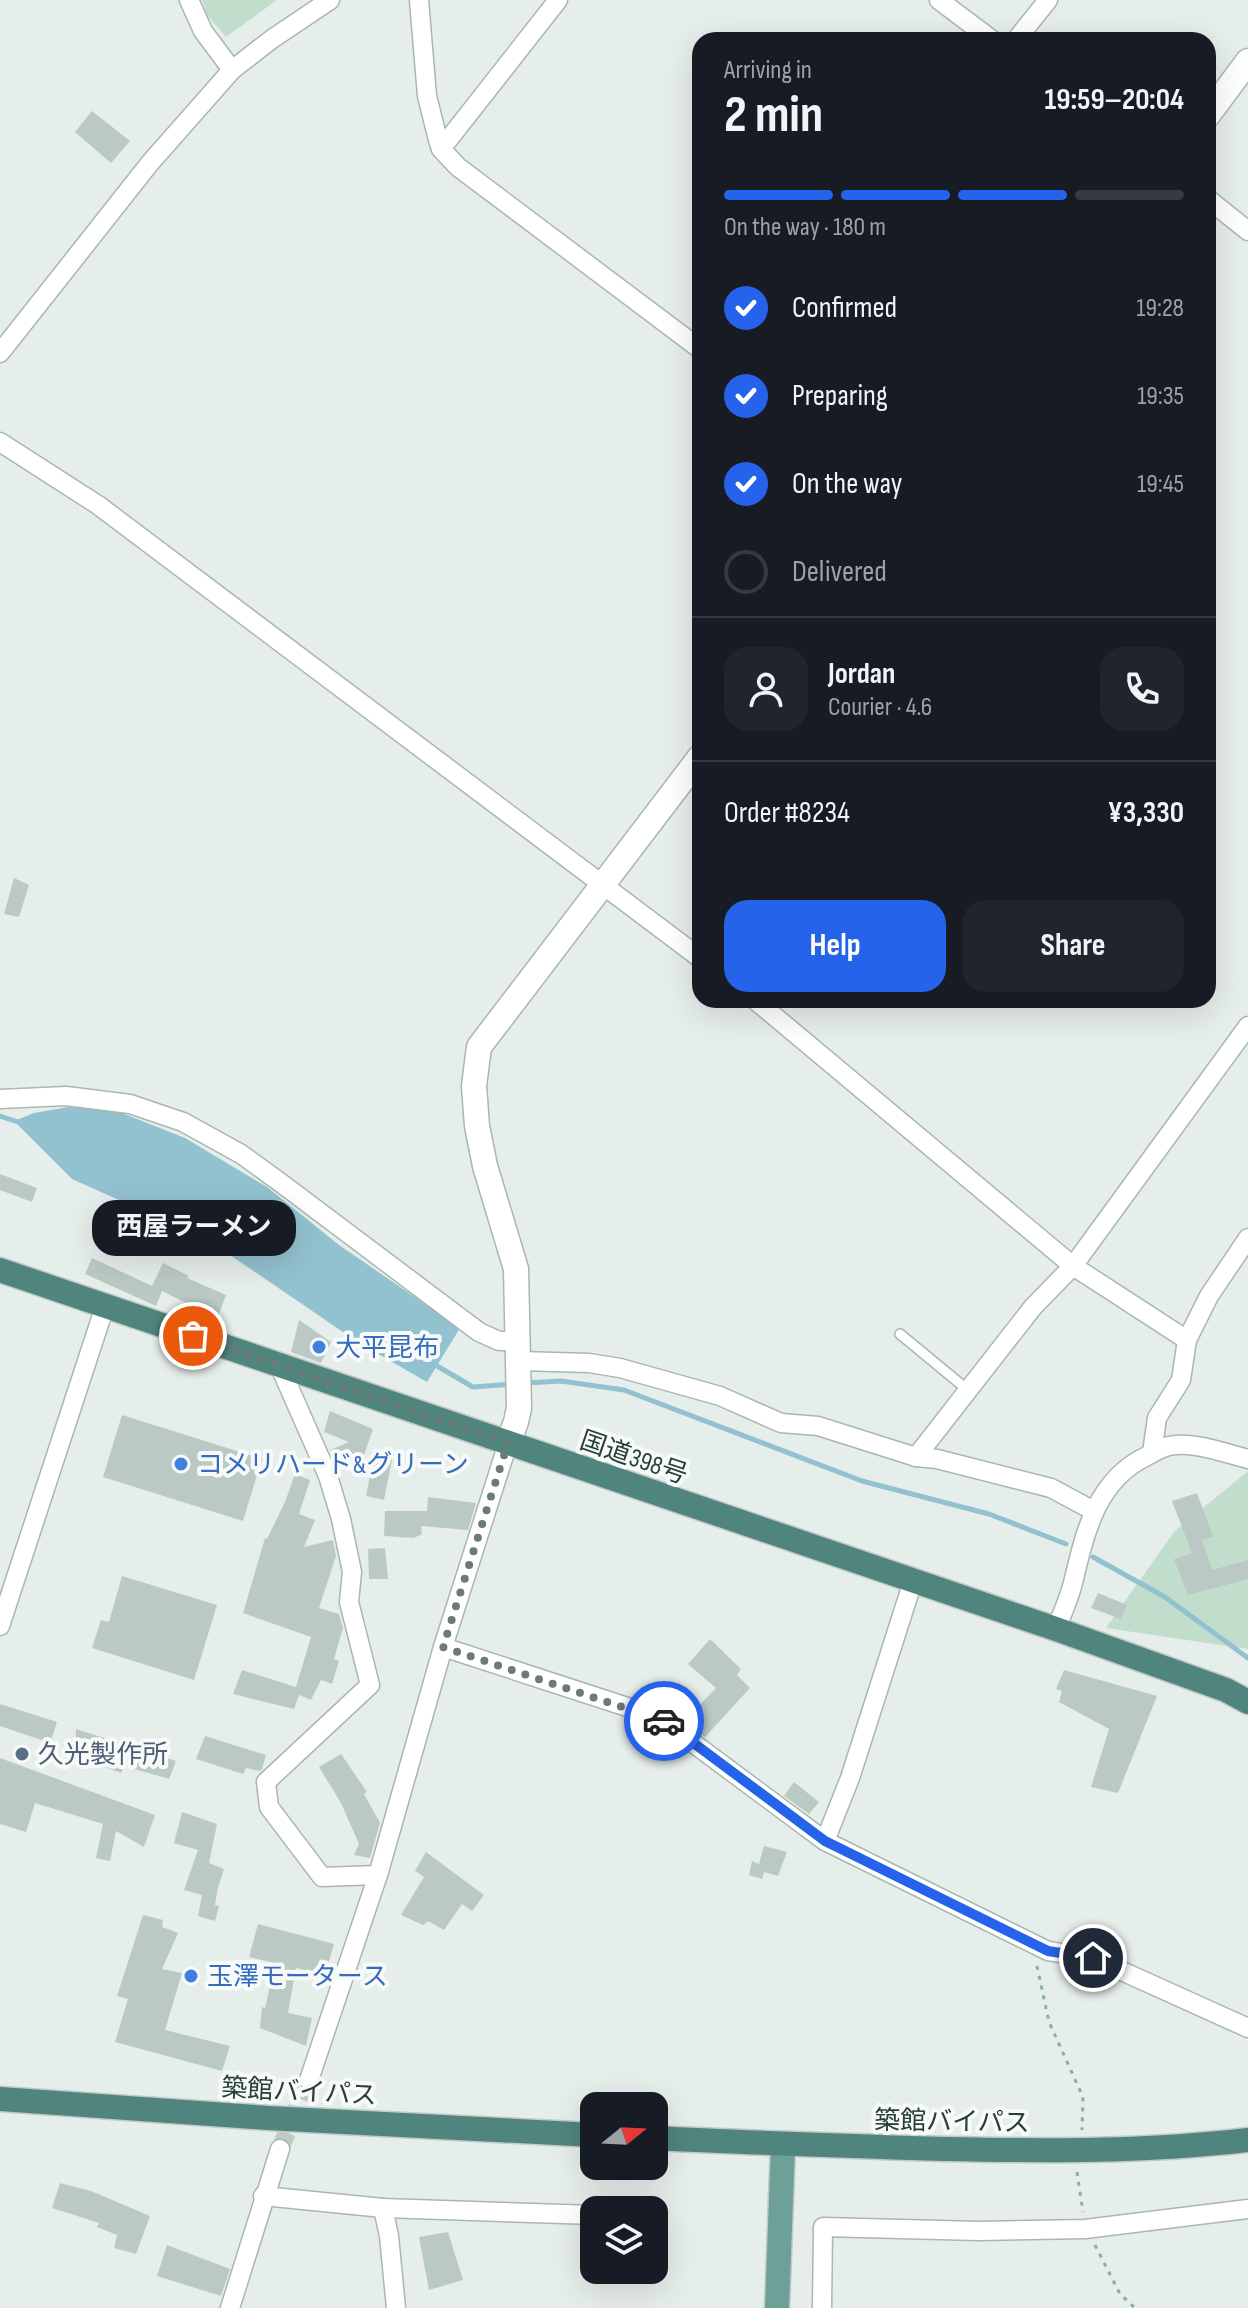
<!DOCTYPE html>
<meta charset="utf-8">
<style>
:root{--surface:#171b24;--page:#20242c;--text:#f1f3f6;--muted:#9ea1a6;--line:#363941;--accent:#2563eb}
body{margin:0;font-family:"Sofia Sans Condensed","Noto Sans JP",sans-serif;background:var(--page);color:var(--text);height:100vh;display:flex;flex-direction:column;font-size:30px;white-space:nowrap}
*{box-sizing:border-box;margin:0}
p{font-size:26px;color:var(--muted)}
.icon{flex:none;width:44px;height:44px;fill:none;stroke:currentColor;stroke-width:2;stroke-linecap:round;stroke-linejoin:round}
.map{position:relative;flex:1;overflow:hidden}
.side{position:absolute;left:692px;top:32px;width:524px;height:976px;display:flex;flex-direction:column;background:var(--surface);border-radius:24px;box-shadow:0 8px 32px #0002}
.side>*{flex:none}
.needle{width:52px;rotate:72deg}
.fabs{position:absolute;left:580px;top:2092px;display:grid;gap:16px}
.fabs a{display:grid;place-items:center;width:88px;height:88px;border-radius:16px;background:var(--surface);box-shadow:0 8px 32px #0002;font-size:40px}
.pin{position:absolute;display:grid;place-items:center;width:68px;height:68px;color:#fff;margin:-34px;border:4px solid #fff;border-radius:50%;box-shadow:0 2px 8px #0007}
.courier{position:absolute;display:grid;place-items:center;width:80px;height:80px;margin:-40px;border:6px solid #2563eb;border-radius:50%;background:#fff;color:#222;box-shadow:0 2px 10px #0007}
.bubble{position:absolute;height:56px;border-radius:24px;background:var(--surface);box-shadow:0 8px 32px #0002;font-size:26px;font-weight:700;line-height:56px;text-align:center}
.head em{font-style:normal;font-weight:700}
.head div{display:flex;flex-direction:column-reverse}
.head{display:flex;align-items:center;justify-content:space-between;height:136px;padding:0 32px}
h1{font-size:52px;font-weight:700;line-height:60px}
.bar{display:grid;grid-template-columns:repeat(4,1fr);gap:12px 8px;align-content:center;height:96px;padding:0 32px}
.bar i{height:10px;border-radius:6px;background:var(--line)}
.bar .on{background:var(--accent)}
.bar p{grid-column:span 4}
.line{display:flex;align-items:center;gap:20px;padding:0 32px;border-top:2px solid var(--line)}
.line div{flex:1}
.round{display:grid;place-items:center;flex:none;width:84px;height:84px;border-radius:24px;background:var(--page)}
ol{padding:0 32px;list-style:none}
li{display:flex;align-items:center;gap:24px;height:88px}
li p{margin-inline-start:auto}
li .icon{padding:8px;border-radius:50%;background:var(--accent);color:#fff;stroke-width:4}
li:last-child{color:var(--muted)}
li i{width:44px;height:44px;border:4px solid var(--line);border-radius:50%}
.button{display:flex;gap:16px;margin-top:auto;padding:16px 32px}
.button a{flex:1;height:92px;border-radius:24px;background:var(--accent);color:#fff;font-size:32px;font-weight:700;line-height:92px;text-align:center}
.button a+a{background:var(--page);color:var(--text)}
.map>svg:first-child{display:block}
</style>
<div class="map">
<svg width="1248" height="2308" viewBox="0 0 1248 2308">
<rect width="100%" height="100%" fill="#e6eeeb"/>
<g fill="#c1ddcb">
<path d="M202,0h75l-51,37 -19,-22z"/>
<path d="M1248,1471v178l-142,-21 68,-96z"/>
</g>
<path fill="#92c1cf" d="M68,1107l49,4 68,27 82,49 72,58 121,83 -33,54 -68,-39 -129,-88 -80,-41 -78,-35 -58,-58 20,-8z"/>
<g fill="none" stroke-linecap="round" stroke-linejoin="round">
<g stroke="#92c1cf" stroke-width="5">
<path d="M0,1116l18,6"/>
<path d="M432,1363l41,24 39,-3"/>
<path d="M526,1383l35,-2 63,9 238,91 127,33 77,30"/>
<path d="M1093,1557l72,40 83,61"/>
</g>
</g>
<g fill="#bbc9c4">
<path d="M92,111l38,30 -19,22 -36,-31z"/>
<path d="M14,878l15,7 -10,32 -15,-3z"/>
<path d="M0,1174l37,14 -5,14 -32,-12z"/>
<path d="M92,1258l60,28 11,-23 26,13 -2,2 39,17 -12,32 -20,-9 4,-9 -36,-18 -6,15 -71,-32z"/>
<path d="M299,1320l32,22 -10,21 -30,-11z"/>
<path d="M330,1411l43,18 -9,26 -28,9 -6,-14 19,-8 -25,-10z"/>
<path d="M122,1415l140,44 -19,62 -140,-44z"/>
<path d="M374,1454l18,6 -8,40 -18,-4z"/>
<path d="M295,1474l15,6 -11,34 16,6 -11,27 29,-7 3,16 -17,52 20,6 4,14 -9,31 5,2 -7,23 -11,-4 -10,20 -12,-5 -5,14 -61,-15 9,-24 54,17 15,-50 -68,-24 22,-75 2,1 18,-37z"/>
<path d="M1197,1493l16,44 -11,3 10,30 36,-10v19l-60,16 -14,-36 18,-6 -20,-52z"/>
<path d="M428,1497l48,6 -8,27 -47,-4 1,8 -8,4 -30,-2 1,-25h42z"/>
<path d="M385,1548l3,31h-19l-1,-30z"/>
<path d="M122,1576l95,29 -23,75 -102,-32 9,-28 8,2z"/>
<path d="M1098,1593l29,12 -6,14 -30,-11z"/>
<path d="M710,1639l31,30 -4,6 13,13 -45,49 -16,-12 2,-11 25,-26 -28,-24z"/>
<path d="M1064,1670l93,26 -39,97 -27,-6 18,-58 -50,-27 3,-11 -6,-2z"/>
<path d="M0,1704l57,18 -7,21 -50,-17z"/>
<path d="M76,1729l100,32 -7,18 -45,-13 -3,7 -46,-18z"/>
<path d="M205,1736l61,19 -4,14 -2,2 -14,-3 -3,6 -47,-15z"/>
<path d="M341,1754l26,38 -3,2 16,29 -10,35 -16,-3 5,-11 -18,-41 -22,-36z"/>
<path d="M0,1758l155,57 -11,32 -28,-16 -6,30 -14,-3 7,-34 -68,-21 -9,29 -26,-8z"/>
<path d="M794,1782l25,20 -10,12 -25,-18z"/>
<path d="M182,1812l35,12 -8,39 15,6 -6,18 -3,18 4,1 -4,15 -17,-5 4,-21 -18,-5 14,-40 -24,-7z"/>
<path d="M764,1846l23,6 -9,24 -14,-4 -2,7 -13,-4 3,-14 7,3z"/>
<path d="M426,1852l58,43 -12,16 -10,-7 -18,26 -16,-9 -5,4 -22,-10 23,-38 -9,-6z"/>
<path d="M143,1915l20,5 -1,7 16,6 -16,36 20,4 -17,57 65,16 -8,25 -107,-29 13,-43 -11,-3z"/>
<path d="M258,1924l76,20 -9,31 -29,-7 -8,45 24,5 -6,28 -46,-18 2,-21 3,1 10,-45 -26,-6z"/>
<path d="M60,2183l31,8 59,25 -14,38 -22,-6 3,-13 -20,-8 2,-4 -47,-15z"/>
<path d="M448,2232l15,48 -34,10 -10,-53z"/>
<path d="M167,2245l63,24 -9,27 -64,-20z"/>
</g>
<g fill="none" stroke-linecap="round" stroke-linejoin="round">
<path stroke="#c0cbc8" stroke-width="18" stroke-dasharray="18 9" stroke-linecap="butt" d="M280,2149l29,-69"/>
<g stroke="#a9b6b2" stroke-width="12">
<path id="service" d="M900,1334l69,57"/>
</g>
<g stroke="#a9b6b2" stroke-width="21">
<g id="minor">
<path d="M189,0l14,31 29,39"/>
<path d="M419,0l8,96 11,44 3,9 17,18 242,182"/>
<path d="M939,0l53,40"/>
<path d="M1016,40l32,-40"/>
<path d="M441,149l117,-149"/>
<path d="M1208,199l40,32"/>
<path d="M0,353l150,-190 82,-93 40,-31 58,-39"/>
<path d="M0,442l98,63 602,453"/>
<path d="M755,1000l318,266 114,74"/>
<path d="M0,1099l66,-3 64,8 53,18 58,32 40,29 198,149 20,9h19"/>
<path d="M520,1361l69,2 31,5 100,28 61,27 37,3 98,31 21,2 114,29 43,23"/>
<path d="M280,1367l48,109 13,43 11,53 -3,30 21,83 -104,97 3,25 53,70 56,-2"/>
<path d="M1152,1453l5,-35 24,-38 6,-40 22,-44 39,-58"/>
<path d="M916,1457l117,-150 40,-41 175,-240"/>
<path d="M0,1626l105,-320"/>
<path d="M1056,1629c6,-15 13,-30 17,-46 12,-50 23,-103 74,-127 7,-4 15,-9 22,-10 26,-5 55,7 79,13"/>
<path d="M443,1647l215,70 167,124 223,110 45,7 155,70"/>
<path d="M825,1841l25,-63 63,-197"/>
<path d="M309,2080l69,-205 65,-228 65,-204"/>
<path d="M263,2196l120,12 211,7"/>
<path d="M383,2208l6,28 7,72"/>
<path d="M230,2308l50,-159"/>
<path d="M822,2308l1,-81 156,4 106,-2 163,-20"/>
</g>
</g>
<g stroke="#a9b6b2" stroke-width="27">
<g id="tertiary">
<path d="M1208,115l40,-54"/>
<path d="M508,1443l8,-21 3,-14 -3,-139 -31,-103 -8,-40 -3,-40 5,-39 221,-290"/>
</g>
</g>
<g stroke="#c2c9c8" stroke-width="27">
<path id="primary" d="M777,2308l6,-163"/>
</g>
<g stroke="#c2c9c8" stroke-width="27">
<g id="trunk">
<path d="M0,1270l1056,359 170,61 22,12"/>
<path d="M0,2099l268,19 326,17"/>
<path d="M654,2138c97,5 194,8 291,11 101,2 203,3 303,-9"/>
</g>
</g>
<g stroke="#88afa6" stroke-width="3" stroke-dasharray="4 6" stroke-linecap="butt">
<path d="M1037,1966l12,56 34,75 -1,33"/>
<path d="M1077,2172l6,40"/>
<path d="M1095,2245l25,49 15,14"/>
</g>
<use href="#service" stroke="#fff" stroke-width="9"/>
<use href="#minor" stroke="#fff" stroke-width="18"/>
<use href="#tertiary" stroke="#fff" stroke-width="24"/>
<use href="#primary" stroke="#6da097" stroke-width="24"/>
<use href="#trunk" stroke="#50857d" stroke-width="24"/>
</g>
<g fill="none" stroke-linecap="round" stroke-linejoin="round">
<path stroke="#697c78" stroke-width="8" stroke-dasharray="0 14.4" d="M193,1336l315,107 -65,204 221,74"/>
<path stroke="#2563eb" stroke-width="10" d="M664,1721l161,120 223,110 45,7"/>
</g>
<g fill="#3f7fe0" stroke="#f7faf9" stroke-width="3">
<circle cx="319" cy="1347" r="8"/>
<circle cx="181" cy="1464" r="8"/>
<circle cx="191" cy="1976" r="8"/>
</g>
<circle fill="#5c6f8a" stroke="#f7faf9" stroke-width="3" cx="22" cy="1754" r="8"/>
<g text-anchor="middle" stroke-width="8" stroke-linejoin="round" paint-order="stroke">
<g font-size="26" fill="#366cbe" stroke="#f7faf9" text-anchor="start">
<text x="335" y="1356">大平昆布</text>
<text x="197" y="1473">コメリハード&amp;グリーン</text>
<text x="207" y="1985">玉澤モータース</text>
</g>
<g font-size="26" fill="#263f3a" stroke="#f7faf9">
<text transform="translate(634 1457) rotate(19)" y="9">国道398号</text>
<text transform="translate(299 2091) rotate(3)" y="9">築館バイパス</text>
<text transform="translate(952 2121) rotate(1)" y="9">築館バイパス</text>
</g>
<g font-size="26" fill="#4e5e75" stroke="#f7faf9" text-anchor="start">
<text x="38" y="1763">久光製作所</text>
</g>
</g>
</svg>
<div class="fabs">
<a><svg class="needle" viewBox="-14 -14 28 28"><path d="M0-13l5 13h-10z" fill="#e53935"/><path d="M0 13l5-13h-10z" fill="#9ea1a6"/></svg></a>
<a><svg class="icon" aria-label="layers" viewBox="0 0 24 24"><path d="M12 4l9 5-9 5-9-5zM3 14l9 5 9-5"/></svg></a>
</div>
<div class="pin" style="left:193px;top:1336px;background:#ea580c"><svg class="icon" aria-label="bag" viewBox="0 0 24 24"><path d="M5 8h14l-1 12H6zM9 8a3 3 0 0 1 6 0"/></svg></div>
<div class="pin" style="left:1093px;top:1958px;background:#1f2937"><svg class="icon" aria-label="home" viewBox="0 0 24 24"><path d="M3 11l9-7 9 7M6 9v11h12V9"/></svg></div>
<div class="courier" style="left:664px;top:1721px"><svg class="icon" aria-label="car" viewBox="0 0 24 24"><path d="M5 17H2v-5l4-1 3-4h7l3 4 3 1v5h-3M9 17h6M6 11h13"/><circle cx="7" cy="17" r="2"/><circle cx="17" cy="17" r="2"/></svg></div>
<div class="bubble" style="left:92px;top:1200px;width:204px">西屋ラーメン</div>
<section class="side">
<div class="head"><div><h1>2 min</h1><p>Arriving in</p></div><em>19:59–20:04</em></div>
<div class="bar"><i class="on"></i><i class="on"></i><i class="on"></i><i></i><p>On the way · 180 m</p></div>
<ol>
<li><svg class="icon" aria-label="check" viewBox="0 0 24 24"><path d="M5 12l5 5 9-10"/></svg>Confirmed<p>19:28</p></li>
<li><svg class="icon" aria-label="check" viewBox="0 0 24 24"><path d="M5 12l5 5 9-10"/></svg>Preparing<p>19:35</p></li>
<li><svg class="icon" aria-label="check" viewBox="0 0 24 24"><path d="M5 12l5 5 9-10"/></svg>On the way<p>19:45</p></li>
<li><i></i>Delivered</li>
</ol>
<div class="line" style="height:144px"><a class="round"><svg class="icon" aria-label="person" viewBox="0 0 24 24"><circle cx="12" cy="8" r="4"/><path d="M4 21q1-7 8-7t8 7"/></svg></a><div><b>Jordan</b><p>Courier · 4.6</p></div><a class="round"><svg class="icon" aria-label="phone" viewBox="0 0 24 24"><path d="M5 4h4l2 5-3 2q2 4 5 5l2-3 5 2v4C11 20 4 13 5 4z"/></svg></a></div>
<div class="line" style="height:104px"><div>Order #8234</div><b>¥3,330</b></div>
<div class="button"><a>Help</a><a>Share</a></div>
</section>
</div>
